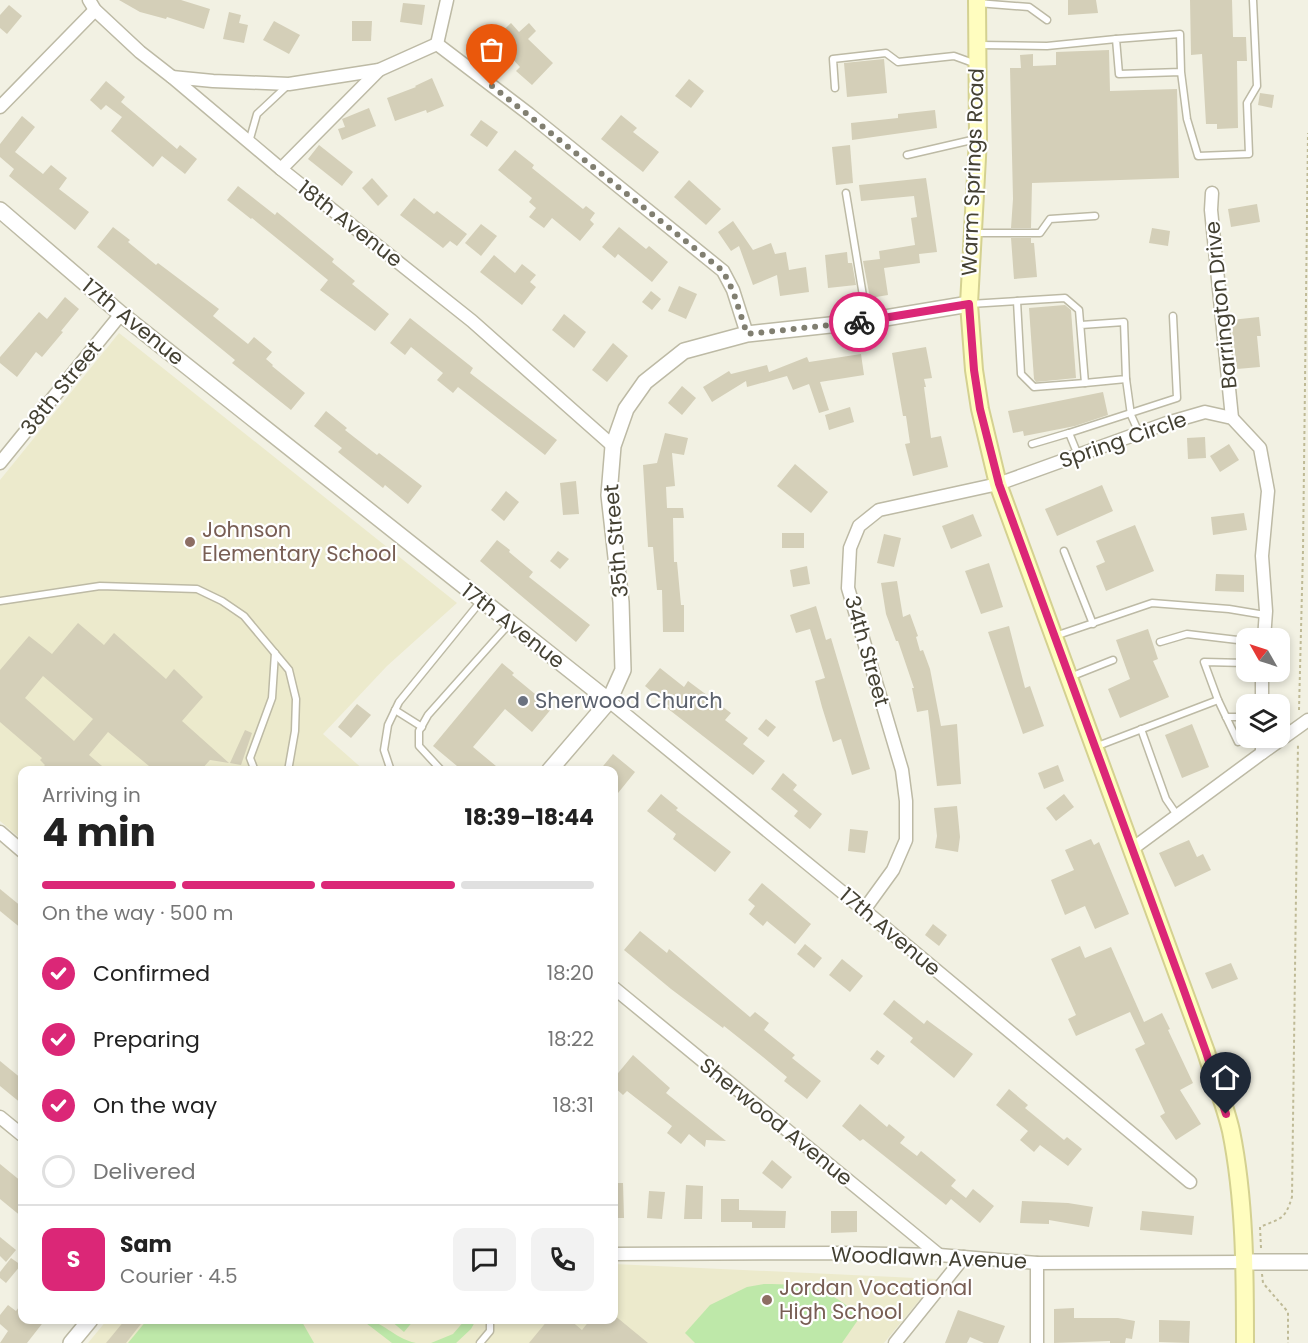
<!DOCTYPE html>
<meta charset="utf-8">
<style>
:root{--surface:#fff;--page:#f2f2f2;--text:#222;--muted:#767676;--line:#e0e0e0;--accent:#db2777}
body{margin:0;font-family:Poppins,sans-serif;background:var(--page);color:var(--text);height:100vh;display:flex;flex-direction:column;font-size:22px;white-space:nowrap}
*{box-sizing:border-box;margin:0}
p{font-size:20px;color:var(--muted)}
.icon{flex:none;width:33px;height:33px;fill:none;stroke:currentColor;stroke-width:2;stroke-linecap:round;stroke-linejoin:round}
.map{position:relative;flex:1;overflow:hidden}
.panel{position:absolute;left:18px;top:766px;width:600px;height:558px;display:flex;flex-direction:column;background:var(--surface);border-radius:12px;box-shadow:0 3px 9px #0003}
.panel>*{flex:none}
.needle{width:39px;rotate:309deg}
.controls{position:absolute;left:1236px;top:628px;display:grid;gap:12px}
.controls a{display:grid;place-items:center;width:54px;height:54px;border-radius:12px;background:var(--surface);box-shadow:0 3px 9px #0003;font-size:30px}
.pin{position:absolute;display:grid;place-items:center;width:51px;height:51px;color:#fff;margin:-62px -26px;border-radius:50% 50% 50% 0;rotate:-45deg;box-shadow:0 0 6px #0007}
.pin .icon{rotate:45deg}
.courier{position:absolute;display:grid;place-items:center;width:60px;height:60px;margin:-30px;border:4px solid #db2777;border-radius:50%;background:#fff;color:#222;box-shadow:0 2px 8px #0007}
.head em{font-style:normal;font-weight:700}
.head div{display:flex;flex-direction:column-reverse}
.head{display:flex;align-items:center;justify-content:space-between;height:102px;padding:0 24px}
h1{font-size:39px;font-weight:700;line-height:45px}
.bar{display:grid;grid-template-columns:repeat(4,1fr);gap:9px 6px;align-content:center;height:72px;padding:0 24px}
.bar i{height:8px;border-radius:4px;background:var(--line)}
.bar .selected{background:var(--accent)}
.bar p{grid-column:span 4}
.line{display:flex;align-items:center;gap:15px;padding:0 24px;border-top:2px solid var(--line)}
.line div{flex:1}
.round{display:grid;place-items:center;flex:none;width:63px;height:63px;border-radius:12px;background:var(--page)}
ol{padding:0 24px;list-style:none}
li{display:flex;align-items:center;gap:18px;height:66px}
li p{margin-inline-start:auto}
li .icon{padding:6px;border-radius:50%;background:var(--accent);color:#fff;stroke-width:4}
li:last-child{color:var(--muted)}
li i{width:33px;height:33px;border:3px solid var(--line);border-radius:50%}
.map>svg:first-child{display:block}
</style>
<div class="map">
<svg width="1308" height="1343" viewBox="0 0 1308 1343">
<rect width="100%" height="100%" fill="#f2f1e3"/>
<g fill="#eceacc">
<path d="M119,333l338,270 -70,63 -64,68 42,37h-343v69l-22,-19v-341z"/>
<path d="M614,1264l323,15 -53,64h-796l19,-23h507z"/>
</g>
<g fill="#bee8a9">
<path d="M764,1284c41,0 66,4 96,33l-18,26h-147l-10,-10 25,-28 37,-18z"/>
<path d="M147,1320h154l13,23h-186z"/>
<path d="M362,1320c22,0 30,18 54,23h-24z"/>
<path d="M390,1320h24l-10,12z"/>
<path d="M465,1320h11l-5,9 -15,14h-25l22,-9z"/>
</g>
<g fill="#d4cfb8" fill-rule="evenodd">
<path d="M119,0h62l29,9 -6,20 -37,-12 -1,2 -26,-7z"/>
<path d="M1068,0h28l2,13 -30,2z"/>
<path d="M1190,0h42l1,37h13l1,24h-10l1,67 -21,1v-5h-11l-4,-70 -11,1z"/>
<path d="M403,3l22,2 -3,20 -22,-3z"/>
<path d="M9,5l13,11 -15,18 -7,-6v-13z"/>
<path d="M229,12l12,3 -2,8 9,2 -4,18 -21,-4z"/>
<path d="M274,21l26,14 -11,19 -26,-14z"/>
<path d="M352,21h20l-1,20h-19z"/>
<path d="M511,23l8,9 10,-9 7,8 -8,8 25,24 -21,22 -16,-14 4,-4 -26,-28z"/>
<path d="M1109,50l1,41 67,-2 2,89 -147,5 -1,45h-20l2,-29 -3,-131h11l-1,-13 13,-1v12l23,-1v-13z"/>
<path d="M884,59l3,34 -40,4 -3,-34z"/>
<path d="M432,78l12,28 -17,7 -1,-3 -31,11 -8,-23 29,-11 -1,-1z"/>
<path d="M689,79l15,12 -13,17 -16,-12z"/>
<path d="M106,81l19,16 -4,5 56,47 3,-4 17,14 -12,15 -23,-18 -9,11 -42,-36 11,-14 -16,-12 -5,5 -11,-10z"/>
<path d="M1260,93l14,2 -2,13 -14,-3z"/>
<path d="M369,108l7,18 -34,14 -4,-11 7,-2 -3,-8z"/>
<path d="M935,110l2,18 -85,12 -1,-17 47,-5v-4z"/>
<path d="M621,115l16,13 -4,4 26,20 -16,20 -42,-33z"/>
<path d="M22,116l13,11 -20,25 28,22 8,-9 16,13 -8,11 30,23 -14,18 -66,-54 5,-7 -14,-12v-13z"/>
<path d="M481,120l17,12 -11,15 -17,-12z"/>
<path d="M319,145l34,27 -11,14 -34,-27z"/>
<path d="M850,145l3,38 -17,2 -4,-38z"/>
<path d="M515,150l19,15 -2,3 51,41 3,-3 9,7 -5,7 4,4 -14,17 -28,-23 -8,10 -15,-11 7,-9 -7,-6 3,-4 -34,-28z"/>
<path d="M372,178l16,18 -10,10 -16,-18z"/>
<path d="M926,178l11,74 -18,2 1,9 -36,5 4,27 -18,3 -7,-37 17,-2 -1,-8 36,-6 -4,-27 6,-1 -3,-21 -53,5 -2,-16z"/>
<path d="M689,180l32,29 -15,16 -32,-28z"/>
<path d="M238,186l37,29 2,-3 57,47 -2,3 23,19 -3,3 37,30 -14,17 -55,-41 8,-10 -76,-62 -1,1 -24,-19z"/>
<path d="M414,198l20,16 3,-3 30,23 -10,12 -7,-5 -7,7 -43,-33z"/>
<path d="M1257,204l3,18 -29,5 -3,-18z"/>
<path d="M733,221l20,29 18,-7 4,11 11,-2 3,18 17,-3 3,25 -29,4 -3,-21 -24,10 -14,-39 -8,5 -13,-19z"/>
<path d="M481,224l16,12 -16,20 -16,-13z"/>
<path d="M113,227l17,13 -2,2 28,23 2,-2 61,46 -6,7 35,28 6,-7 18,15 -6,7 7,6 -1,1 33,27 -14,17 -59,-47 3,-3 -138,-113z"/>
<path d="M619,227l27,22 3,-3 19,16 -16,20 -34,-28 -3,4 -13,-11z"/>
<path d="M1152,228l18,3 -2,15 -19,-3z"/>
<path d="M1011,238h20v5h3l3,34 -23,2z"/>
<path d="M847,252l1,11h4l4,22 -28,3 -3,-33z"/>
<path d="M494,255l21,18 7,-9 14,11 -6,7 6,5 -14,18 -42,-33z"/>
<path d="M679,286l18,8 -11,25 -18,-8z"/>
<path d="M651,291l10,8 -9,11 -10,-8z"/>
<path d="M65,297l14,12 -18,22 2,1 -21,25 -6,-5 -19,25 -17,-14v-6l39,-45 8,7z"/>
<path d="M1065,305l6,5 5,68 -40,4 -2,-3 -5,-71z"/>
<path d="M564,314l22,18 -12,16 -22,-18z"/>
<path d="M1259,317l2,19h-4l3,31 -23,2 -6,-49z"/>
<path d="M410,318l63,50 -3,5 87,67 -12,15 -87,-68 -5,6 -16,-13 6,-7 -32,-26 -6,8 -15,-12z"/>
<path d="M613,343l15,13 -21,26 -15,-12z"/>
<path d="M926,347l6,31 -8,1 2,8h-2l7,51 10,-2 7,31 -35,9 -8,-32 5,-1 -4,-27h-3l-11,-63z"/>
<path d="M861,354l3,21 -44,7 9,28 -10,3 -10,-29 -16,6 -6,-14 -40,11 -1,-6 -34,21 -9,-15 26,-16 2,3 36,-9 2,7 38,-15 2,5z"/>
<path d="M682,386l14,12 -14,17 -14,-12z"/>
<path d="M1103,392l5,23 -33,11 -51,10 -1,-5 -10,2 -5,-22z"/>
<path d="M850,407l4,15 -25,8 -4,-15z"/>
<path d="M326,411l21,17 -2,2 32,25 2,-2 43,33 -14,18 -23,-19 -2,3 -45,-36 4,-4 -28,-22z"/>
<path d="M665,433l23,5 -4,17 -12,-2 3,33 -9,1 1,21h16l1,10h-11l1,44h3l4,43h3v27h-21l-1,-42h-5l-4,-43h-5l-5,-82 14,-2z"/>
<path d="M1205,437l1,21 -18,1 -1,-21z"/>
<path d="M1229,444l10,16 -19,12 -10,-16z"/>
<path d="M795,464l33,28 -17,21 -34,-27z"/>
<path d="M576,481l3,33 -16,1 -3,-32z"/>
<path d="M1102,485l11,26 -56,25 -12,-27z"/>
<path d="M506,491l13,11 -15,19 -13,-11z"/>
<path d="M1244,513l3,17 -34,5 -2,-18z"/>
<path d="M973,514l9,22 -31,13 -9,-23z"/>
<path d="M1135,525l19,46 -48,20 -10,-25 9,-4 -9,-21z"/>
<rect x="782" y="533" width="22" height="15"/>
<path d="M884,534l17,4 -7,29 -17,-4z"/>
<path d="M497,540l13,10 -1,2 24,20 -4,5 61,48 -14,17 -96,-81z"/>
<path d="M558,551l11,8 -9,10 -10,-8z"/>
<path d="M989,563l14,44 -22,7 -16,-43z"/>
<path d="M807,566l3,18 -17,3 -3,-17z"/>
<path d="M1216,574l28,1v17l-29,-1z"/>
<path d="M897,581l6,36 7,-3 8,22 -2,1 4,14 3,-1 7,19 11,57 16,-2 4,60 -24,2 -9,-76 -11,2 -5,-24h2l-16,-47h-2l-10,-27 -5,-31z"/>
<path d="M816,606l10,34 5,-2 39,131 -18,6 -11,-36 -8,3 -11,-35 -7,-26 10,-3 -15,-49 -14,4 -6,-18z"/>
<path d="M78,623l26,22 10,-12 52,46 8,-10 29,28 -21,24 47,42 -19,-3 -10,11h-45l-47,-39 -19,23 19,16h-69l6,-6 -5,-5 2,-2 -42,-36v-52l29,-34 23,18zM43,676l50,43 -19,22 -49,-43z"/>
<path d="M1009,626l16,62 5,-2 14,40 -21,8 -35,-102z"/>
<path d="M1148,629l10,30 -5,2 16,36 -49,21 -12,-29 22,-10 -14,-39z"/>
<path d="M502,663l12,10 -2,2 40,33 -20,24 -27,-23 -32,38 29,24h-39l-30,-25z"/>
<path d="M660,668l24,19 4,-6 43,32 -6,7 23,18 -5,6 22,17 -12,14 -86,-67 2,-2 -24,-20z"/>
<path d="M357,704l14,11 -20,23 -13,-11z"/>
<path d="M766,719l10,8 -8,10 -10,-8z"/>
<path d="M1192,724l17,43 -27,11 -17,-43z"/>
<path d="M245,730l7,3 -11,32 -11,-2z"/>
<path d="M613,754l22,18 -21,26v-27h-15z"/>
<path d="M1058,765l6,16 -20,8 -6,-16z"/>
<path d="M783,773l14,12 -4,5 29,24 -12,15 -16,-13 4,-5 -27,-22z"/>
<path d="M661,794l17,14 -2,2 55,42 -16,20 -42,-33 3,-5 -29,-23z"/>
<path d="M1064,794l10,13 -18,14 -10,-13z"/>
<path d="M957,806l3,31 -2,15 -23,-4 2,-12 -3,-28z"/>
<path d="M850,829l18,2 -3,22 -17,-2z"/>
<path d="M1091,839l3,6 5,-3 30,72 -34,15 -10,-23 -20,9 -14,-35 23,-10 -9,-20z"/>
<path d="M1189,840l8,17 6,-3 8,16 -36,17 -16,-34z"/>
<path d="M762,883l49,41 -16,20 -28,-23 -4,5 -14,-12 6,-8 -7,-6z"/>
<path d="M0,889l22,18v22l-22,-18z"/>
<path d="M933,924l14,11 -8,11 -14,-11z"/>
<path d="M640,931l27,22 2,-4 81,68 5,-5 14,11 -5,7 31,25 -3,3 29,23 -14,18 -23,-18 3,-4 -24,-20 -39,-31 -1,2 -52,-39 -47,-39z"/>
<path d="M805,944l17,14 -8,10 -17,-14z"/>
<path d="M1080,946l5,12 26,-11 33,75 18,-9 8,16 -2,1 25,53 -13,7 21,34 -25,16 -16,-24 5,-3 -30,-64 10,-5 -15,-32 -54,24 -8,-17 8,-4 -25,-56z"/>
<path d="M842,959l21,17 -13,16 -21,-17z"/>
<path d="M1231,963l7,16 -26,10 -7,-16z"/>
<path d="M894,1000l30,24 3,-4 46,34 -19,24 -44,-36 3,-4 -30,-24z"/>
<path d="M877,1050l8,6 -7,9 -8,-6z"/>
<path d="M633,1055l37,33 -4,5 60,48 -20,-1 -1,7 -16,-13 -8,10 -14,-11 5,-7 -45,-35 -4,4 -9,-8v-9z"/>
<path d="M0,1061l22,18v25l-22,-18z"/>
<path d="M1009,1089l19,16 -3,3 39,32 3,-3 15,12 -14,17 -28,-21 -6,7 -14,-12 8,-9 -32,-26z"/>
<path d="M860,1104l27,23 2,-3 16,13 -5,6 17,13 4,-5 35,29 -5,6 15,12 7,-9 21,17 -14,17 -29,-24 -5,6 -83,-66 -3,2 -18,-15z"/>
<path d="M772,1160l20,17 -10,12 -20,-16z"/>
<path d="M0,1164l22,18v35l-22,-18z"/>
<path d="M614,1183h9l1,35h-10z"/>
<path d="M686,1185l17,1 -1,33h-18z"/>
<path d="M649,1191l16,1 -3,27 -15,-1z"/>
<path d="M721,1199h18v11l47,1 -1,17h-33v-6h-31z"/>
<path d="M1022,1201l46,2 25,4 -4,20 -40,-7v4l-29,-1z"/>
<path d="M831,1211h26v21l-26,1z"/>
<path d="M1142,1211l52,5 -2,19 -52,-5z"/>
<path d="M0,1237l16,13 -10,12 -6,-6z"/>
<path d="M11,1258l10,7 -15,18 -6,-5v-6z"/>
<path d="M22,1303v17h23l-18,23h-27l8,-12 -8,-7v-9l8,-10 8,6z"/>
<path d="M1074,1308v10h44l17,3 -3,18 -6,-1 -1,5h-15v-2l-56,2v-34z"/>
<path d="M958,1310l47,16 -7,17h-14l-14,-6 -3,6h-22z"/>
<path d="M614,1315l34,28h-119l19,-23h22l12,10 8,-10h24z"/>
<path d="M125,1320h19l-18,23h-20z"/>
<path d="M1159,1320l31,1 -1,22 -30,-1z"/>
</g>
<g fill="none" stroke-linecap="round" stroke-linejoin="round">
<g stroke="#bdbaa5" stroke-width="9">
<g id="service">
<path d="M977,3l52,4 18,13"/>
<path d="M979,45l68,1 69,-7"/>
<path d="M1181,72l-62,2 -3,-35 64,-5 1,38 6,47 11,37 51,-2 -2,-51 10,-17 -4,-86"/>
<path d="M835,88l-2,-29 53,-6 12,9 56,-6 22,8"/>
<path d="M249,142l8,-28 31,-29"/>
<path d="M907,155l69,-16"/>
<path d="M846,193l21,127"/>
<path d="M974,233h66l10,-14 45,-3"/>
<path d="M1017,301l4,73 13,13 51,-4"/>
<path d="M970,304l95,-6 14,12 6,73 41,-4 -2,-57 -43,3"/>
<path d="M1126,379l5,36 8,18"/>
<path d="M1069,433l108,-35 -4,-82"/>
<path d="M1032,444l37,-11 9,22"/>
<path d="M1064,551l29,73"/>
<path d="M0,601l100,-15 97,3 25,12 22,15 45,54 7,29 -1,32 -7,40"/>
<path d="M1055,636l97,-33 77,6 36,6"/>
<path d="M1160,642l27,-8 59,7"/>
<path d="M1070,677l43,-17"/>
<path d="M395,710l27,17"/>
<path d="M1226,717h20"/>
<path d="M1141,729l25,70 11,16"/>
<path d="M1238,742l-20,-42 -14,-38 42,1"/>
<path d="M1095,747l123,-47"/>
<path d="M255,771l-5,-13 22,-60 3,-45"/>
<path d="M391,771l-7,-21 4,-25 11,-23 82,-101"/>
<path d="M442,771l-23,-25v-15l9,-16 82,-92"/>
<path d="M480,1343l10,-12v-11"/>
</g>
</g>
<g stroke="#bdbaa5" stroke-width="15">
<g id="minor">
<path d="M89,0l6,10 45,42 32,25 109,92 191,152 141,125"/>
<path d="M437,44l10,-44"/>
<path d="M172,77l41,4 76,3 90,-14 58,-26 92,70 194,157 10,19 14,44"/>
<path d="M0,107l95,-97"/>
<path d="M281,169l98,-99"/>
<path d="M1212,193l-1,17 21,208"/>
<path d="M0,463l121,-149"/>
<path d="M609,701l255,209 326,272"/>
<path d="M1262,705v-33"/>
<path d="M1262,753l46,-33"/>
<path d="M0,832l22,19"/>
<path d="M1132,849l130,-96v-15"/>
<path d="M864,910l29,-40 13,-30v-39l-4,-31 -54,-182 2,-40 9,-22 20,-16 119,-26 169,-61 38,-11 27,6 28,30 8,43 -6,65 4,55 -2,28"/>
<path d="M614,988l325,267"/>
<path d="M0,1117l22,18"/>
<path d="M614,1254l226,-1 99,2 98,8 208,-1"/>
<path d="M895,1343l69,-86"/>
<path d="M1037,1343v-80"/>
</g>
</g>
<g stroke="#bdbaa5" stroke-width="18">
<g id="tertiary">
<path d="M0,210l121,104 488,387"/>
<path d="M549,771l60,-70 14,-31 -2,-68 -12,-107 4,-49 13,-37 19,-27 39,-31 63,-17 120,-13 102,-17"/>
<path d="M1245,1262h63"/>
<path d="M71,1343l19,-23"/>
</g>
</g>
<g stroke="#d4d191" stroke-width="20">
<path id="secondary" d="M977,0l1,139 -9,165 5,66 6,39 18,75 208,568c8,26 19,53 25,79 14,69 14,142 14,212"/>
</g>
<g stroke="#bfba96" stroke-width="2" stroke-dasharray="3 3" stroke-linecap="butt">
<path d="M1299,710l4,-159 5,-418"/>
<path d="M1261,1248l-1,-21c21,-9 25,-7 32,-30l6,-454"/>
<path d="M1262,1274l1,9 25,29v31"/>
</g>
<use href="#service" stroke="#fff" stroke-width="6"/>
<use href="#minor" stroke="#fff" stroke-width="12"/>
<use href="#tertiary" stroke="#fff" stroke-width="15"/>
<use href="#secondary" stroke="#fffdbf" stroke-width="16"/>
</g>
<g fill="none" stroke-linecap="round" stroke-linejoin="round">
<path stroke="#817f71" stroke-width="6" stroke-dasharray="0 10.8" d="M492,86l231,185 10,20 14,43 112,-12"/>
<path stroke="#db2777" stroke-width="8" d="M859,322l110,-18 5,66 6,39 19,75 183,501 24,67 20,62"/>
</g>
<g fill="#8d6e63" stroke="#fff" stroke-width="2">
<circle cx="190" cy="542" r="6"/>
<circle cx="767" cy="1300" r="6"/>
</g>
<circle fill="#6b7280" stroke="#fff" stroke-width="2" cx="523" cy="701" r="6"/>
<g text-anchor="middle" stroke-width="4.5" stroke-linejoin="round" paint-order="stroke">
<g font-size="21" fill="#444133" stroke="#fff">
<text transform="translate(973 172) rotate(-88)" y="7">Warm Springs Road</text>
<text transform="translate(350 224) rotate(38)" y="7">18th Avenue</text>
<text transform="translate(1221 305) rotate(-96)" y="7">Barrington Drive</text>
<text transform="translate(133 322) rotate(39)" y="7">17th Avenue</text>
<text transform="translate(61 388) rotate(-51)" y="7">38th Street</text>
<text transform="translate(1123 440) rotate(-19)" y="7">Spring Circle</text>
<text transform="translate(616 541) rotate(-95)" y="7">35th Street</text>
<text transform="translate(513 626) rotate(38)" y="7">17th Avenue</text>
<text transform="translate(867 651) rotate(74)" y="7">34th Street</text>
<text transform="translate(890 932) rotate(40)" y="7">17th Avenue</text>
<text transform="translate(776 1122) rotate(39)" y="7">Sherwood Avenue</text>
<text transform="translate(929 1258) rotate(2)" y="7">Woodlawn Avenue</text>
</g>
<g font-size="21" fill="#785e54" stroke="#fff" text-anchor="start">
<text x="202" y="537">Johnson<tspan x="202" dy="24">Elementary School</tspan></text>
<text x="779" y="1295">Jordan Vocational<tspan x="779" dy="24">High School</tspan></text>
</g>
<g font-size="21" fill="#5b616d" stroke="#fff" text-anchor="start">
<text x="535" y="708">Sherwood Church</text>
</g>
</g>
</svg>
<div class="controls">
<a><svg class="needle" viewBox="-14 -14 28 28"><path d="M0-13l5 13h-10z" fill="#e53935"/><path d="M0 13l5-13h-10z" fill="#767676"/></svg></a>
<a><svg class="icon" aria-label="layers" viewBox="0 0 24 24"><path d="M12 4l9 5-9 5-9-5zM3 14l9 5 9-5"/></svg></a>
</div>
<div class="pin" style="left:492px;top:86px;background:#ea580c"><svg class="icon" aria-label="bag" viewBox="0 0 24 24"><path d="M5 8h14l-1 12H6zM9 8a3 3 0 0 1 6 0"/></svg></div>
<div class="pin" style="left:1226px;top:1114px;background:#1f2937"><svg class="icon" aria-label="home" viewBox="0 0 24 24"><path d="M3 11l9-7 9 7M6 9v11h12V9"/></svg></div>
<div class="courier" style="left:859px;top:322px"><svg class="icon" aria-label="bike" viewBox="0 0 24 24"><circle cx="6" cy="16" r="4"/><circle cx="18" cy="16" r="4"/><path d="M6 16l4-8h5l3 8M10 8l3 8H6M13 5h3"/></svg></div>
<section class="panel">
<div class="head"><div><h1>4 min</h1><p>Arriving in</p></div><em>18:39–18:44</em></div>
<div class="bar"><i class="selected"></i><i class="selected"></i><i class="selected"></i><i></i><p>On the way · 500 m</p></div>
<ol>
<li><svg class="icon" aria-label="check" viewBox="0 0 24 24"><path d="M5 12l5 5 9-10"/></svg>Confirmed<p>18:20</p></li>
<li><svg class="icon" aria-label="check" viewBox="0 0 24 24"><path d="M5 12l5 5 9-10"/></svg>Preparing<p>18:22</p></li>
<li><svg class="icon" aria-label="check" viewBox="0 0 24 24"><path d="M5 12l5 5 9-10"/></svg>On the way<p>18:31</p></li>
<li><i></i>Delivered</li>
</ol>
<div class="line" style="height:108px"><b class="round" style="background:var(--accent);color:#fff">S</b><div><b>Sam</b><p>Courier · 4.5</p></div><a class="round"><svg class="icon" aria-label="chat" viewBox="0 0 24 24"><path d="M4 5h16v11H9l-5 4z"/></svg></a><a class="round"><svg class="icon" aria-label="phone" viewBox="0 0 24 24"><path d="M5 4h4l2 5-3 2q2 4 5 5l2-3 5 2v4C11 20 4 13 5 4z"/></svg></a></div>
</section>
</div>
